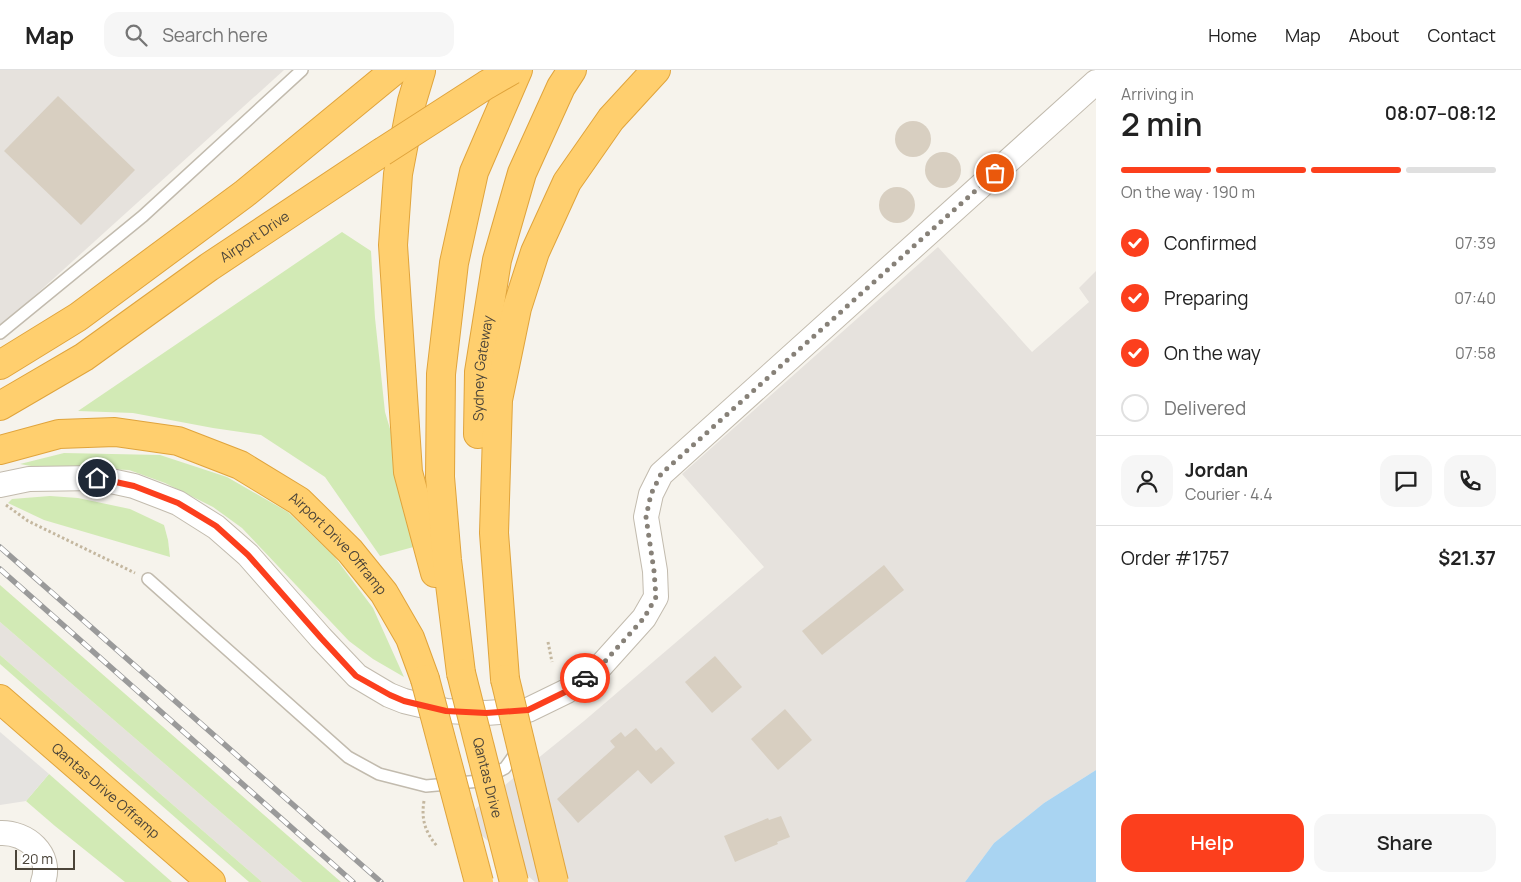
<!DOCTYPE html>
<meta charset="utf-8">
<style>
:root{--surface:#fff;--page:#f6f6f6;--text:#222;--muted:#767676;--line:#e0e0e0;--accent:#fc3f1d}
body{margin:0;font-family:Manrope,sans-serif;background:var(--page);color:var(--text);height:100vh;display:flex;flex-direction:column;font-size:19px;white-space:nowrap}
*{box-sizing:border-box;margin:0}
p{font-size:16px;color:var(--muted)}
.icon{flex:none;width:28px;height:28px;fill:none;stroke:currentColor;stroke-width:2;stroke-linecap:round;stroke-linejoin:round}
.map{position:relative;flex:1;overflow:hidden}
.details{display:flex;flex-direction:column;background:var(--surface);width:425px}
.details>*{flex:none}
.scale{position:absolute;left:15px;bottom:12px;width:60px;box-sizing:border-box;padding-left:5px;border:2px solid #4b4439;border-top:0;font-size:14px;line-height:18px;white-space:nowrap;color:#4b4439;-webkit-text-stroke:4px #fff;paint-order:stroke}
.pin{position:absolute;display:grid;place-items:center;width:42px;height:42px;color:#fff;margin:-21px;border:2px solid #fff;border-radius:50%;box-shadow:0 1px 5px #0007}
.courier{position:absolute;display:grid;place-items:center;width:50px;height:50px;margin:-25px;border:4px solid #fc3f1d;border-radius:50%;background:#fff;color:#222;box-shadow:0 1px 6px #0007}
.overview em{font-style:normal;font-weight:600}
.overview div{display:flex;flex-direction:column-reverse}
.overview{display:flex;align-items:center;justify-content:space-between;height:85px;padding:0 25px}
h1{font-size:32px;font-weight:600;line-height:38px}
.bar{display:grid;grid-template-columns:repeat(4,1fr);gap:8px 5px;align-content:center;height:60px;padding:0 25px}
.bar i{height:6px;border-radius:4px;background:var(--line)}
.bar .on{background:var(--accent)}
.bar p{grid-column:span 4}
.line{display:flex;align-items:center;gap:12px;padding:0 25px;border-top:1px solid var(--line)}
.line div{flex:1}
.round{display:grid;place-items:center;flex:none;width:52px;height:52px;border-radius:15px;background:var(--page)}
ol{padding:0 25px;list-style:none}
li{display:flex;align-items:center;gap:15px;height:55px}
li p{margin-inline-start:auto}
li .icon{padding:5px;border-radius:50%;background:var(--accent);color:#fff;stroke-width:4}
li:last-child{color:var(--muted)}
li i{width:28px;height:28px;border:2px solid var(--line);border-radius:50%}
.primary-button{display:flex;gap:10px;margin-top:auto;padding:10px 25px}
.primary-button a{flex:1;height:58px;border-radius:15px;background:var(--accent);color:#fff;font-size:20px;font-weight:600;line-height:58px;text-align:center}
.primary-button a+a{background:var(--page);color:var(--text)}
header{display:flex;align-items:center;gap:30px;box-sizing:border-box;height:70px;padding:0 25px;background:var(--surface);border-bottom:1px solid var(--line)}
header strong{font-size:24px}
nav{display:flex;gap:28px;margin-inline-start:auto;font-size:18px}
.search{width:350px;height:45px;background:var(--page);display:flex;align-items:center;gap:12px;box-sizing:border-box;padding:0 18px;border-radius:15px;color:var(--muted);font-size:19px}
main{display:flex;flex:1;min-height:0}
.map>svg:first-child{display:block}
</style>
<header>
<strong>Map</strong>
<div class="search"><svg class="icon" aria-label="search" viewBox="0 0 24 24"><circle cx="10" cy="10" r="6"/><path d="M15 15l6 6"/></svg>Search here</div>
<nav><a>Home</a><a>Map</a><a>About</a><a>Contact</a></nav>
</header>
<main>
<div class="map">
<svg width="1096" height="812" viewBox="0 0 1096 812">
<rect width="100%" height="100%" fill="#f6f3ec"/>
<g fill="#e6e2dd">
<path d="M0,0h284l-284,257z"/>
<path d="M938,177l94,105 57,-50 -10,-14 17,-17v499l-52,33 -50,40 -29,39h-430l-72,-63 121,-98 180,-154 -82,-93z"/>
<path d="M0,552l302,260h-40l-262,-227z"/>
</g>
<g fill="#d2eab5">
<path d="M342,162l29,19 4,67 10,94 17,57 19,76 -41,11 -55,-79 -64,-42 -48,-7 -80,-15 -55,-2z"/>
<path d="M64,383l96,2 67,22 61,35 46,44 39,52 31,69 -31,-18 -24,-18 -107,-113 -29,-21 -48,-24 -36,-13 -98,-4 -11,-2z"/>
<path d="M50,426l28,2 52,11 34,16 4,15 2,17 -126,-37 -36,-17 4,-4z"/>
<path d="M0,515l341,297h-39l-302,-260z"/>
<path d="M0,585l262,227h-13l-249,-218z"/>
<path d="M49,704l123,108h-47l-70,-56 -29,-25z"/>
</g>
<path fill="#e5e3e0" d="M0,662l49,42 -23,27 -26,4z"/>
<path fill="#a9d4f2" d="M1096,700v112h-131l29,-39 50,-40z"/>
<g fill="#d8cfc1">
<path d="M58,26l77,74 -54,55 -77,-74z"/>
<circle cx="913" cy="69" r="18"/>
<circle cx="943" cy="100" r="18"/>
<circle cx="897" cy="135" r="18"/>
<path d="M884,495l20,25 -82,65 -20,-24z"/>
<path d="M715,586l27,31 -30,26 -27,-31z"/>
<path d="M785,639l27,31 -34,30 -27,-31z"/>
<path d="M636,658l20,23 5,-4 14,16 -24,21 -13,-14 -60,53 -21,-24 58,-52 -5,-6 11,-9 4,5z"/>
<path d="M781,746l9,21 -13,5 1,2 -43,18 -11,-26 44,-18 1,2z"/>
</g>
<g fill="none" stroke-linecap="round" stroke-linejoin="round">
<g stroke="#c2bbae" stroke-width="14">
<g id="lane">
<path d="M0,263l143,-117 159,-146"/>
<path d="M148,509l200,178 31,17 47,12 54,-5 25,-13 13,-18"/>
</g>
</g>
<g stroke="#c2bbae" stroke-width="26">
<g id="street">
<path d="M0,415l29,-6 68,-1 37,8 44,17 38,24 32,28 73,83 36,38 32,19 15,6 42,10 40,2 42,-3 39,-19 32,-23 45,-50 12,-21 -1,-26 -9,-54 5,-23 10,-20 435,-392"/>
<path d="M0,763c26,-1 53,21 43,49"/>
</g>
</g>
<g stroke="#e0a43c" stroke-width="30">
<g id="highway">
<path d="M421,1l-9,30 -14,73 -5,71 15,227 27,101"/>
<path d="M0,295l78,-48 166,-123 151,-124"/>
<path id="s1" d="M0,336l84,-49 125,-90 173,-115"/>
<path id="s2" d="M478,364l1,-62 18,-112 25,-87 39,-86 11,-17"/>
<path id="s3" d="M0,380l59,-16 56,-2 63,9 62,24 59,36 51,50 34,42 26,45 15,41"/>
<path d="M461,603l-14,-113 -7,-83 1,-103 13,-111 20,-91 44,-102"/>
<path d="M505,609l-11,-146 4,-133 19,-92 18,-56 32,-70 44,-63 45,-49"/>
<path id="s4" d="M0,629l211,183"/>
</g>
</g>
<g stroke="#c4b79f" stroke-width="3" stroke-dasharray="2.5 2.5" stroke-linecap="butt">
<path d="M6,435l22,16 107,52"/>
<path d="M548,572l4,20"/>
<path d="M424,731c-3,18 1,31 13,45"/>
</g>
<use href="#lane" stroke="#fff" stroke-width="11"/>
<use href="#street" stroke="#fff" stroke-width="24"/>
<use href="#highway" stroke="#ffcf6e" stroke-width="28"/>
<g stroke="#9a9a9a" stroke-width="5.5">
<g id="rail">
<path d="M0,477l381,335"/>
<path d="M0,499l353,313"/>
</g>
</g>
<use href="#rail" stroke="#fff" stroke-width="4" stroke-dasharray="11" stroke-linecap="butt"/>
<g stroke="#e0a43c" stroke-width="30" stroke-linecap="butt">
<g id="highway-bridge">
<path d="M382,82l104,-67 26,-15"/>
<path id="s5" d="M461,603l53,209"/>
<path d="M425,609l54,203"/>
<path d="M505,609l49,203"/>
</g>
</g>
<use href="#highway-bridge" stroke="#ffcf6e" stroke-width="28"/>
</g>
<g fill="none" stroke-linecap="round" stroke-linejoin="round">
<path stroke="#878178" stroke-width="5" stroke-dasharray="0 9" d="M585,608l14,-10 45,-50 12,-21 -2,-26 -8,-54 5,-23 10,-20 334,-301"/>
<path stroke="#fc3f1d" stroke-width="6" d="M97,408l37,8 44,17 38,23 32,29 73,83 35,38 34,19 14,6 42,10 40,2 42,-3 39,-19 18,-13"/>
</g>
<g text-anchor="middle" stroke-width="4" stroke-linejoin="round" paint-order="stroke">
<g font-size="14" fill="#4b4439" stroke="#fff">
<text dy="5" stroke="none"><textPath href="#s1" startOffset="306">Airport Drive</textPath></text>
<text dy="5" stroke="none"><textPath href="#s2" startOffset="66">Sydney Gateway</textPath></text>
<text dy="5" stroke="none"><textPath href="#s3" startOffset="374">Airport Drive Offramp</textPath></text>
<text dy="5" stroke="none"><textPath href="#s5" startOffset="108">Qantas Drive</textPath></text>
<text dy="5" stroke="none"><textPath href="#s4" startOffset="140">Qantas Drive Offramp</textPath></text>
</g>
</g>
</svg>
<div class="scale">20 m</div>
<div class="pin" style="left:995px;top:103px;background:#ea580c"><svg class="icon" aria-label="bag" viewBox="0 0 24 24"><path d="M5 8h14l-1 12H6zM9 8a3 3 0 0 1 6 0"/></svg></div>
<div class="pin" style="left:97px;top:408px;background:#1f2937"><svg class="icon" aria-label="home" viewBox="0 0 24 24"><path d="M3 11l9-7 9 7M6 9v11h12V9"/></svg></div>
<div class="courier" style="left:585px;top:608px"><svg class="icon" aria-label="car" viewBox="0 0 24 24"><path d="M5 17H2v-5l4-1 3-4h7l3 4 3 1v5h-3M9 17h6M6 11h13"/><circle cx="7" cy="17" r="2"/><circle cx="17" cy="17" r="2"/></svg></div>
</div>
<section class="details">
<div class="overview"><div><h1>2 min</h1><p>Arriving in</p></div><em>08:07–08:12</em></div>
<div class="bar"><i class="on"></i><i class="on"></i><i class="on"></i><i></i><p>On the way · 190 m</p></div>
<ol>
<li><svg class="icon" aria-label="check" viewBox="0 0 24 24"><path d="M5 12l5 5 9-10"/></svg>Confirmed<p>07:39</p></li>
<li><svg class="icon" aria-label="check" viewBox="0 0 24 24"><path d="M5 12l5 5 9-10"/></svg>Preparing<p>07:40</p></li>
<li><svg class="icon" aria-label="check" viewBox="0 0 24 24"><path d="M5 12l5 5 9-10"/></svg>On the way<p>07:58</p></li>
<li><i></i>Delivered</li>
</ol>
<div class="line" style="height:90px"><a class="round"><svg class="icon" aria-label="person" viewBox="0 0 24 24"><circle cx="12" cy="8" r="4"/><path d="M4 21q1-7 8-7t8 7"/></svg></a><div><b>Jordan</b><p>Courier · 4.4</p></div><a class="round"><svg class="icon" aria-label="chat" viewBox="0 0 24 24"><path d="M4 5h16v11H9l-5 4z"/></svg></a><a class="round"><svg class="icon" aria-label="phone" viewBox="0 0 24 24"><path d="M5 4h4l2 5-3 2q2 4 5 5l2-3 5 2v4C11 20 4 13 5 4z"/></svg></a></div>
<div class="line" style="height:65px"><div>Order #1757</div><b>$21.37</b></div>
<div class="primary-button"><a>Help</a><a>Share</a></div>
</section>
</main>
